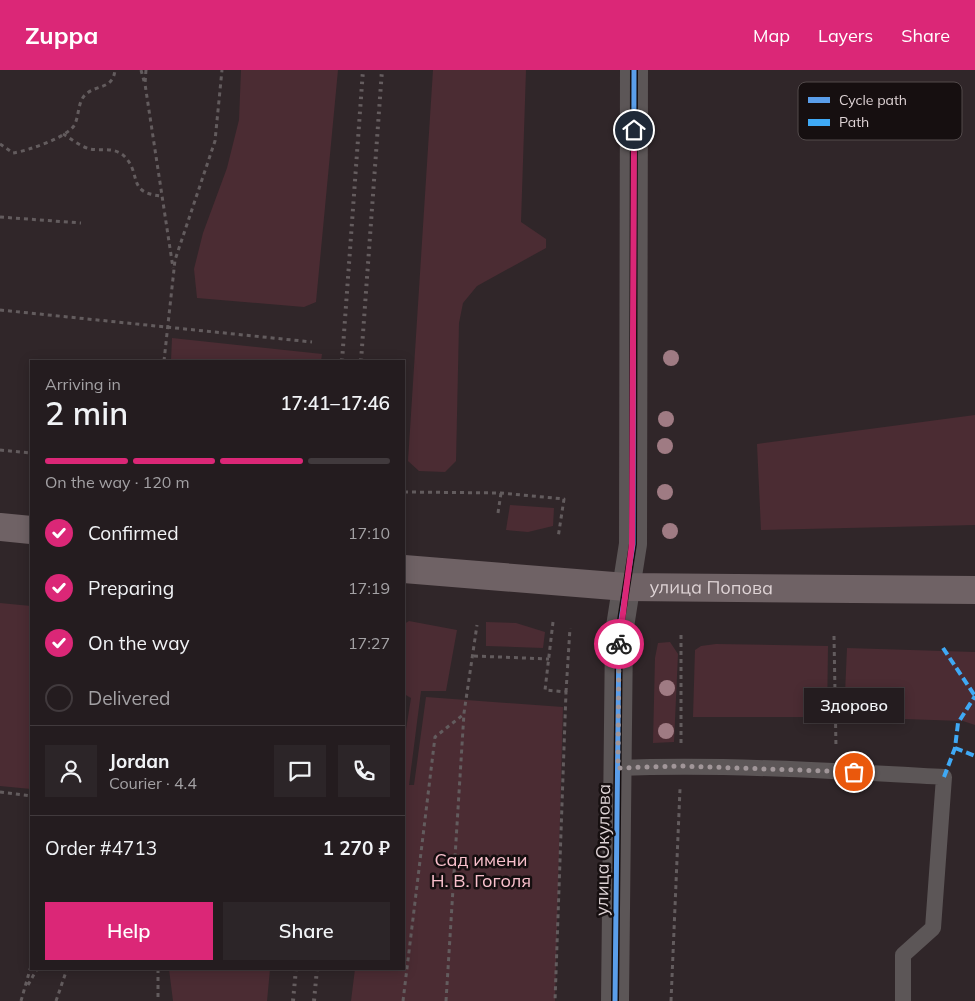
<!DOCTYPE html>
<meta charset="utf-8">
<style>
:root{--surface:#241c1f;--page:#2c2528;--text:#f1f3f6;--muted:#a3a1a4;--line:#413a3d;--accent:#db2777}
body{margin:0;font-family:Mulish,sans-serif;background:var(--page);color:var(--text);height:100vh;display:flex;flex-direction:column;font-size:19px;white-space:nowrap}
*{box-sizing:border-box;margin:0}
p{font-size:16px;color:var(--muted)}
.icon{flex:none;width:28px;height:28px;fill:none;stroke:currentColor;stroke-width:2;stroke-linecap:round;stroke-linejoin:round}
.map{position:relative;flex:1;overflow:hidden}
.side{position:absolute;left:30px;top:290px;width:375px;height:610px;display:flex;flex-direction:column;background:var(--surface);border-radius:0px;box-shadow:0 2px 12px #0003,0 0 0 1px var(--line)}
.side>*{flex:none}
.pin{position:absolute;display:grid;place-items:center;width:42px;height:42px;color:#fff;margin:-21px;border:2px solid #fff;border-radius:50%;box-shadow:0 1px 5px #0007}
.courier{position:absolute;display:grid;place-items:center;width:50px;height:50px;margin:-25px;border:4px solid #db2777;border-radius:50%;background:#fff;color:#222;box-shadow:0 1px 6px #0007}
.bubble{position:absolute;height:35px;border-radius:0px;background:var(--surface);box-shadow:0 2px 12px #0003,0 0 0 1px var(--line);font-size:16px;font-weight:600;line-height:35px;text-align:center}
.headline em{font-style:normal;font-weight:600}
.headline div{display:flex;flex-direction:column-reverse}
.headline{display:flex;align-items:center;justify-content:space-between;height:85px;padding:0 15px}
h1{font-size:32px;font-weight:600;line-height:38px}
.bar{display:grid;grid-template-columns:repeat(4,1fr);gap:8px 5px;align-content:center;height:60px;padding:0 15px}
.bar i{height:6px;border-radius:4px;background:var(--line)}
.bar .on{background:var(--accent)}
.bar p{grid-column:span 4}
.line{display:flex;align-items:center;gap:12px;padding:0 15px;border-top:1px solid var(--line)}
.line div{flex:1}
.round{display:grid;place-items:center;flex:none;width:52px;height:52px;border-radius:0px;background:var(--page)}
ol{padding:0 15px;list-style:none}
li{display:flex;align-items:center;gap:15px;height:55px}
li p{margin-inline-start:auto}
li .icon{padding:5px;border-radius:50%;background:var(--accent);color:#fff;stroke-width:4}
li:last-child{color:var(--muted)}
li i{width:28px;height:28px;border:2px solid var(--line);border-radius:50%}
.primary-button{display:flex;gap:10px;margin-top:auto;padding:10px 15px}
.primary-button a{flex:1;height:58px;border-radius:0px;background:var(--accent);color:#fff;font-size:20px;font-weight:600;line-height:58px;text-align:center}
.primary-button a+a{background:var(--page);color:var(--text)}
header{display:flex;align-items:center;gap:30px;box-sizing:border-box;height:70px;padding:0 25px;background:var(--accent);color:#fff}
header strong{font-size:24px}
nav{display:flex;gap:28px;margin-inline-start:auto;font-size:18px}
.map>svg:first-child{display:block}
</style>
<header>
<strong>Zuppa</strong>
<nav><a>Map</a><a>Layers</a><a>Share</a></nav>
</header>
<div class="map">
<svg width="975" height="931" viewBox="0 0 975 931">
<rect width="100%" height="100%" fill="#302629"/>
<g fill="#4b2c33">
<path d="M241,0h97l-22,232 -12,5 -107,-9 -3,-29 9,-36 24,-65 12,-48z"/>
<path d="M433,0h93l-5,152 25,17v9l-69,38 -14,17 -4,20 -3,138 -11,11 -26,-1 -11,-10z"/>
<path d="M172,268l150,16 -1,7h-150z"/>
<path d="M975,345v110l-214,5 -4,-86z"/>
<path d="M510,435l44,3 -1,18 -25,6 -22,-2z"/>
<path d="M0,533l31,3v183l-31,-3z"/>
<path d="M409,551l48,9 -11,61h-25l-12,94h5l12,-88 137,10 -8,294h-204l4,-32h49v-227l7,-44 -7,-4v-70z"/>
<path d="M486,552l30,1 29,9 -2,16 -57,-2z"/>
<path d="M670,572l8,12 -4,88 -21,1 2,-85 3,-15z"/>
<path d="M716,574l112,2 -1,71h-134l2,-67 6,-4z"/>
<path d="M847,578l128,4v73l-12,-4 -119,-4z"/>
<path d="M169,899h101l-3,32h-94z"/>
</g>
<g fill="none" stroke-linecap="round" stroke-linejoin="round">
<g stroke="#635c5e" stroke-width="3" stroke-dasharray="4 4" stroke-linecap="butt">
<path d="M141,0l3,11"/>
<path d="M146,0l-1,14 28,184"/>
<path d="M63,64c7,4 18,13 27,15 11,2 23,-2 33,6 20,18 2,38 39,41"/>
<path d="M0,74l13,9c14,-2 56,-16 62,-29 4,-9 3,-22 10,-29 11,-11 28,-5 30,-25"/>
<path d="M0,147l81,6"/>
<path d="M0,240l312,32"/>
<path d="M164,291l11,-101 40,-119 7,-71"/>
<path d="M0,380l31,3"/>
<path d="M404,422l97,1 63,6 -6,39"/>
<path d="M498,443l3,-20"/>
<path d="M553,552l-8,68 21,2 -11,309"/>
<path d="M834,566l2,112"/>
<path d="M474,586l75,3"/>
<path d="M566,622l4,-64"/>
<path d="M681,673v-108"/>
<path d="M0,722l31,4"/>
<path d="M158,899v32"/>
<path d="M28,915l9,-16"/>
<path d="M21,931l10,-35"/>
<path d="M56,931l11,-32"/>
<path d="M403,931l32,-264 29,-23"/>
<path d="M446,931l18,-288 13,-88"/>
<path d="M671,931l9,-212"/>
</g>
<path stroke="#5c5657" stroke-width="16" d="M618,698c108,-4 218,3 326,9l-11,151 -30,27v46"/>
<path stroke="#5c5657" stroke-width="28" d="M615,931l4,-368 14,-89 1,-474"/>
<g stroke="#6f6265" stroke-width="28">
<path d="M0,457l31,3"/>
<path id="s1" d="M404,499l222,18 349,3"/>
</g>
<g stroke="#655d5f" stroke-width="4" stroke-dasharray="2.5 5" stroke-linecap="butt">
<path d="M342,291l21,-291"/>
<path d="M361,291l21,-291"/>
<path d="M293,931l3,-32"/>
<path d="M314,931l3,-32"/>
</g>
<g stroke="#3fa9f5" stroke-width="4" stroke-dasharray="8 4" stroke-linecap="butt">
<path d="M943,578l32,48"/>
<path d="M955,678l20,8"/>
<path d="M944,707l11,-29 3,-25 17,-27"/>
</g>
<g stroke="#160f10" stroke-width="8">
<path id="cycleway" d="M615,931l4,-368 14,-89 1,-474"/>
</g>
<use href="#cycleway" stroke="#5a9eea" stroke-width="5"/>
</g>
<g fill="#9f7b83">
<circle cx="671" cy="288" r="8"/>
<circle cx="666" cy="349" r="8"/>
<circle cx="665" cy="376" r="8"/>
<circle cx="665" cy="422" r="8"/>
<circle cx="670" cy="461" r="8"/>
<circle cx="667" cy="618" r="8"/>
<circle cx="666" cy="661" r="8"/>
</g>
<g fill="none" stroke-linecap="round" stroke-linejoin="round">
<path stroke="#a19699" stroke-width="5" stroke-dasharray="0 9" d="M619,574l-1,124 63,-2 173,6"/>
<path stroke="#db2777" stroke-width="6" d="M619,574l13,-100 2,-414"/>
</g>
<g text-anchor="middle" stroke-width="5" stroke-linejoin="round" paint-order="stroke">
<g font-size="18" fill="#ded3d5" stroke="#160f10">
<text dy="6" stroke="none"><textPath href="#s1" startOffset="308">улица Попова</textPath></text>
<text transform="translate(603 780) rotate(-89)" y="6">улица Окулова</text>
</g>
<g font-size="18" fill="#f9c0cc" stroke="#160f10">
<text x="481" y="796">Сад имени<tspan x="481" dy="21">Н. В. Гоголя</tspan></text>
</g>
</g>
<rect x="798" y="12" width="164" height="58" rx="8" fill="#160f10" stroke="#524a4b" stroke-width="1"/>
<rect x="808" y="27" width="22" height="6" fill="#5a9eea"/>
<rect x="808" y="49" width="22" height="7" fill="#3fa9f5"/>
<g font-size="14" fill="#ded3d5">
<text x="839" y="35">Cycle path</text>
<text x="839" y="57">Path</text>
</g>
</svg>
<div class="pin" style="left:854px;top:702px;background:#ea580c"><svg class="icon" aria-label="bag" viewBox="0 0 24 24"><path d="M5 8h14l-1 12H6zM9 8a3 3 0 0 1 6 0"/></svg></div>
<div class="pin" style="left:634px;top:60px;background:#1f2937"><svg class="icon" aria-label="home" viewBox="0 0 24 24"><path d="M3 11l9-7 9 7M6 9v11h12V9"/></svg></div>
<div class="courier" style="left:619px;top:574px"><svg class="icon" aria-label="bike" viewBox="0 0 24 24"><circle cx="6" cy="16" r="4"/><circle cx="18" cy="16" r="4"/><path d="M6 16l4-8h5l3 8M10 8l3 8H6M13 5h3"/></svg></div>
<div class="bubble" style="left:804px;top:618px;width:100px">Здорово</div>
<section class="side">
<div class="headline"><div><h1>2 min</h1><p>Arriving in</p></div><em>17:41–17:46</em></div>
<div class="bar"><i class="on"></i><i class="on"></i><i class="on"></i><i></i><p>On the way · 120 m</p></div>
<ol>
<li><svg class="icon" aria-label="check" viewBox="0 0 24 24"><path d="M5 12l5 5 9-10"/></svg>Confirmed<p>17:10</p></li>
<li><svg class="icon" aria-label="check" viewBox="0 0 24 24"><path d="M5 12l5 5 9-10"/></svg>Preparing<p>17:19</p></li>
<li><svg class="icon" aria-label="check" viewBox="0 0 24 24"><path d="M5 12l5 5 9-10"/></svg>On the way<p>17:27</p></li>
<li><i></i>Delivered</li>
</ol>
<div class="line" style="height:90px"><a class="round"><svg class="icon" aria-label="person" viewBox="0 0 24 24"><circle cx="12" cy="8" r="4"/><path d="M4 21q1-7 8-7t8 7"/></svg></a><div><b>Jordan</b><p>Courier · 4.4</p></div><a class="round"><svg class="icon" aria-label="chat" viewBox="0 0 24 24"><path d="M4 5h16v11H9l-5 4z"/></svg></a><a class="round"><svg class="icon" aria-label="phone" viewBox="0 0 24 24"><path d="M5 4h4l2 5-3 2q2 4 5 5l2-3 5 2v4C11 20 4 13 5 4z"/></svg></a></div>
<div class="line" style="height:65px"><div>Order #4713</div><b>1 270 ₽</b></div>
<div class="primary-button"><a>Help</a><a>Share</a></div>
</section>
</div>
